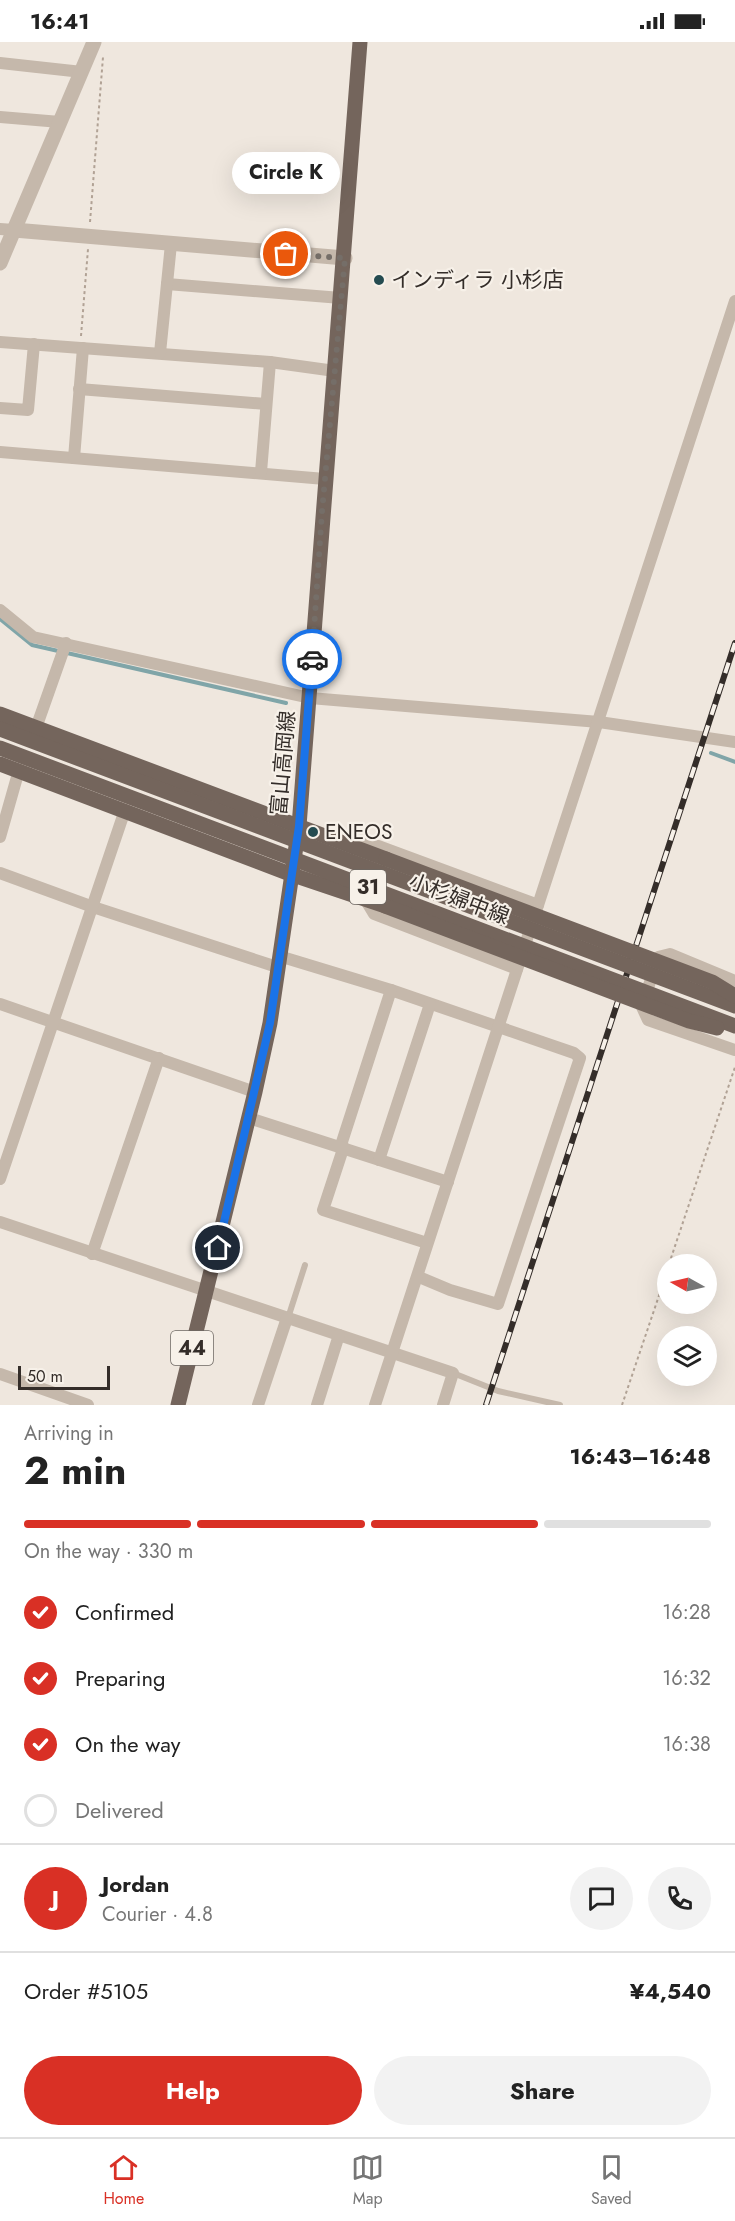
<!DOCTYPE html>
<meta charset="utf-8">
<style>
:root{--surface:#fff;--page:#f2f2f2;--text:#222;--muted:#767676;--line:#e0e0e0;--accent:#d93025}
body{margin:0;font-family:Jost,"Noto Sans JP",sans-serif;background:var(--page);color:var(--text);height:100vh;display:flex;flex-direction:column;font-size:22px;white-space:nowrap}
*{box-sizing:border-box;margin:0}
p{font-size:20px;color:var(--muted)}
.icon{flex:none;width:33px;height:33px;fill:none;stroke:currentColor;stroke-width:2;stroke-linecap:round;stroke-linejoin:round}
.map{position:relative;height:1363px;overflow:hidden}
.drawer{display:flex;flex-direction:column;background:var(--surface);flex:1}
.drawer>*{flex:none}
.needle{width:39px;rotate:278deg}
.controls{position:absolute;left:657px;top:1212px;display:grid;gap:12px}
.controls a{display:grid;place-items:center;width:60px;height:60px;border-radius:50%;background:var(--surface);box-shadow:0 6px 24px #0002;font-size:30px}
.scale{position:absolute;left:18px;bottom:15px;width:92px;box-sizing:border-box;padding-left:6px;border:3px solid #342d29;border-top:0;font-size:16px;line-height:21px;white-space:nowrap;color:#342d29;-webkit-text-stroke:4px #f7f1e9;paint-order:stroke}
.pin{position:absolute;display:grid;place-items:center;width:51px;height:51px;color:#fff;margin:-26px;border:3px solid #fff;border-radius:50%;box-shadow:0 2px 6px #0007}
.courier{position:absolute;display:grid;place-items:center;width:60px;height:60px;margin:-30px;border:4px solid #1a73e8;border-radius:50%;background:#fff;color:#222;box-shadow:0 2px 8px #0007}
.bubble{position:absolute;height:42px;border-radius:21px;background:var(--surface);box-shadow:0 6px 24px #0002;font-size:20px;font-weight:700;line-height:42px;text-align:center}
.summary em{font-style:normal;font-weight:700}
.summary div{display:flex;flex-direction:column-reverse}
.summary{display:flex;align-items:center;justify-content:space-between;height:102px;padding:0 24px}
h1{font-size:39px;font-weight:700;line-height:45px}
.bar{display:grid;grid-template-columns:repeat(4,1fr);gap:9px 6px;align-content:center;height:72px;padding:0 24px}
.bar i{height:8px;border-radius:4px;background:var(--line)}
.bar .active{background:var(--accent)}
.bar p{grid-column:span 4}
.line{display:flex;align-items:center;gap:15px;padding:0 24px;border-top:2px solid var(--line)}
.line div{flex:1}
.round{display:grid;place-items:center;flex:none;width:63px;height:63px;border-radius:32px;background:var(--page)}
ol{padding:0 24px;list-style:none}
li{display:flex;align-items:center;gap:18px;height:66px}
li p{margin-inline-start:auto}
li .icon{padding:6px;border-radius:50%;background:var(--accent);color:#fff;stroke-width:4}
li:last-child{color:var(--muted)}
li i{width:33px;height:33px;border:3px solid var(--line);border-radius:50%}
.primary-button{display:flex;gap:12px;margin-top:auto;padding:12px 24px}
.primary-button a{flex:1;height:69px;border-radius:36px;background:var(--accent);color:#fff;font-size:24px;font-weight:700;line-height:69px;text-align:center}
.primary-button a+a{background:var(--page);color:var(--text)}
.status{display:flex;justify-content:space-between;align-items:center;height:42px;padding:0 30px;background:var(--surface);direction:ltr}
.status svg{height:16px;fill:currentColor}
.menu{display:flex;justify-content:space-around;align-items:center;height:84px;border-top:2px solid var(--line);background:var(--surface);font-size:16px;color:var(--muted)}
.menu a{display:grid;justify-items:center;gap:3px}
.menu .active{color:var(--accent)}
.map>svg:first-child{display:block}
</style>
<div class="status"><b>16:41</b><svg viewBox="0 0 49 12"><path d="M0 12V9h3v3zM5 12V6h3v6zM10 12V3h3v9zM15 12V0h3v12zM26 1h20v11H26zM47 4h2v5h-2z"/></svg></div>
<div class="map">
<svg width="735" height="1363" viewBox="0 0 735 1363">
<rect width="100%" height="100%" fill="#efe7de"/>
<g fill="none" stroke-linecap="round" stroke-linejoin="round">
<g stroke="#80a5a8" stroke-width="4">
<path d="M0,577l32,26 254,58"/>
<path d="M711,711l24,9"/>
</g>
<g stroke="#b1a295" stroke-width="2" stroke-dasharray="3 3" stroke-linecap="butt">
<path d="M90,180l13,-165"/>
<path d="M81,294l7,-87"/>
<path d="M669,1222l66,-197"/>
<path d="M622,1363l46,-136"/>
</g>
<g stroke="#c5b8ab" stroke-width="6">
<path d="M288,1276l17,-53"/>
<path d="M453,1331l45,18 62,14"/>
</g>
<g stroke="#c5b8ab" stroke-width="12">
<path d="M0,21l82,9"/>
<path d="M0,75l60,5"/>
<path d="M0,187l14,1"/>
<path d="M167,242l174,14"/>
<path d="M0,300l270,20 65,9"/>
<path d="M160,311l11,-109"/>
<path d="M79,347l187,15"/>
<path d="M0,366l28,2 6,-66"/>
<path d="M0,410l325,27"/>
<path d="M74,416l9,-110"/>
<path d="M261,430l9,-110"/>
<path d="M0,568l33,27 277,61 289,24 136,20"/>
<path d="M36,686l30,-85"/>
<path d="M0,795l19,-67"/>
<path d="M355,805l11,-3 12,2 160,59"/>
<path d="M0,831l93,34 184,60"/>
<path d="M365,857l9,15 143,55"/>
<path d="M279,914l112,34 183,63 6,5 -82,246 -48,-14 -31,-13"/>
<path d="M735,939l-65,-27 -12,3 -16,50 6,13 87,30"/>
<path d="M391,948l-49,152 1,7 -20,61 104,33"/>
<path d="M0,962l255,88"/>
<path d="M249,1076l199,64"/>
<path d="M379,1118l51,-156"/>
<path d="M0,1137l125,-369"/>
<path d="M0,1180l453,151 -10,32"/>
<path d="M92,1212l67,-196"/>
<path d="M0,1332l88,31"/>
<path d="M258,1363l29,-87"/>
<path d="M317,1363l22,-70"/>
<path d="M375,1363l360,-1104"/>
</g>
<g stroke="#c5b8ab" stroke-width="15">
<path d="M14,188l331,28"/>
<path d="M0,221l94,-221"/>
</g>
<g stroke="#74655c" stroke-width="15">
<path d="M0,672l386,145"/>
<path d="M0,722l290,110 95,32"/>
<path d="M178,1363l77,-313 15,-69 29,-197 61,-784"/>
</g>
<g stroke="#342d29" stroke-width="6">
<path id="rail" d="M486,1363l249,-762"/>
</g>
<use href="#rail" stroke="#f7f1e9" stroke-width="4" stroke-dasharray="11" stroke-linecap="butt"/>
<g stroke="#74655c" stroke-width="15">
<path d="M0,687l735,277"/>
<path d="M0,706l735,278"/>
<path d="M386,817l326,123 23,14"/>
<path d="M385,864l304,115 28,7"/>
</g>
</g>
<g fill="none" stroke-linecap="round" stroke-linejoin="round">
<path stroke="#756e68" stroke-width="6" stroke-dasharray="0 10.8" d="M286,212l59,4 -23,254 -10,147"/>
<path stroke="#1a73e8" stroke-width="8" d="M218,1206l52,-225 29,-197 13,-167"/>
</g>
<g fill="#244b50" stroke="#f7f1e9" stroke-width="2">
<circle cx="379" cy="238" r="6"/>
<circle cx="313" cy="790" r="6"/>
</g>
<g text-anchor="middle" stroke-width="4.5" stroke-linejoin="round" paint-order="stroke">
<g fill="#f7f1e9" stroke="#6e6863" stroke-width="1.5">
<rect x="350" y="828" width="36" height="34" rx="4.5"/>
<rect x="171" y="1289" width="42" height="34" rx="4.5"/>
</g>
<g font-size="20" font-weight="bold" fill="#342d29">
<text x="368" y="852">31</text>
<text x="192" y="1313">44</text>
</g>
<g font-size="21" fill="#342d29" stroke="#f7f1e9" text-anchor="start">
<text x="391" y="245">インディラ 小杉店</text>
<text x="325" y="797">ENEOS</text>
</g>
<g font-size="21" fill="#342d29" stroke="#f7f1e9">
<text transform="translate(283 721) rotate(-85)" y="7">富山高岡線</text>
<text transform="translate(459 857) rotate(21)" y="7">小杉婦中線</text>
</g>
</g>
</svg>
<div class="controls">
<a><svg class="needle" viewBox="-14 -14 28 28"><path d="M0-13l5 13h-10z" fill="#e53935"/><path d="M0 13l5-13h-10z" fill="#767676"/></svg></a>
<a><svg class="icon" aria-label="layers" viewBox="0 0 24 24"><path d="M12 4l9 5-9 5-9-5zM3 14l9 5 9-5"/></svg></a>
</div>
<div class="scale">50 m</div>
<div class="pin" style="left:286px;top:212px;background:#ea580c"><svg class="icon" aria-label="bag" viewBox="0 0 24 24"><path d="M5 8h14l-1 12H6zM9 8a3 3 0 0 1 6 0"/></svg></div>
<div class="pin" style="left:218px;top:1206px;background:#1f2937"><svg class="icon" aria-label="home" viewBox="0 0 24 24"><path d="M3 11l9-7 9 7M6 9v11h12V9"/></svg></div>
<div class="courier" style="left:312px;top:617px"><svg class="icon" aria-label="car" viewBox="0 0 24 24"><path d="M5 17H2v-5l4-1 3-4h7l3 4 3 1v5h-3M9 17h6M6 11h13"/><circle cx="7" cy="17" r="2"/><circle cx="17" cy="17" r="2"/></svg></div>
<div class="bubble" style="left:232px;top:110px;width:108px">Circle K</div>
</div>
<section class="drawer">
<div class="summary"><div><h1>2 min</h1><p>Arriving in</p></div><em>16:43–16:48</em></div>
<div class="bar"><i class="active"></i><i class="active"></i><i class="active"></i><i></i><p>On the way · 330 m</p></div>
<ol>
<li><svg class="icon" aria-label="check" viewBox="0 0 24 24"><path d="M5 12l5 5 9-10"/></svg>Confirmed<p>16:28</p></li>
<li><svg class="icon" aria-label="check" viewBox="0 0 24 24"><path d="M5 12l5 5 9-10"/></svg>Preparing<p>16:32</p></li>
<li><svg class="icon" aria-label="check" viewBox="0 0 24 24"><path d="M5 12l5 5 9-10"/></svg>On the way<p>16:38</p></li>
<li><i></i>Delivered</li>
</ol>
<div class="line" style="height:108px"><b class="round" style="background:var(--accent);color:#fff">J</b><div><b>Jordan</b><p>Courier · 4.8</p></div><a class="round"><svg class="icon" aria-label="chat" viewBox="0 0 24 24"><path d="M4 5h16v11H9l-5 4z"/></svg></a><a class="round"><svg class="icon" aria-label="phone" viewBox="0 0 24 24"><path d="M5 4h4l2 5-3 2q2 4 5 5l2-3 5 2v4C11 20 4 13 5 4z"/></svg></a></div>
<div class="line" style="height:78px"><div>Order #5105</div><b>¥4,540</b></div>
<div class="primary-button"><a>Help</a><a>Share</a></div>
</section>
<nav class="menu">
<a class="active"><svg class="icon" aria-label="home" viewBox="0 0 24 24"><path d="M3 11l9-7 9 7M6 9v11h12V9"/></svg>Home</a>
<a><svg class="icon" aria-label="map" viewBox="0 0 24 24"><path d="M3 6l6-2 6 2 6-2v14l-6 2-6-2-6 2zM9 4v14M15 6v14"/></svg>Map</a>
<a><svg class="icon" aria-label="saved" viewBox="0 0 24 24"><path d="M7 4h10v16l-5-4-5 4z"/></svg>Saved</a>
</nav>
